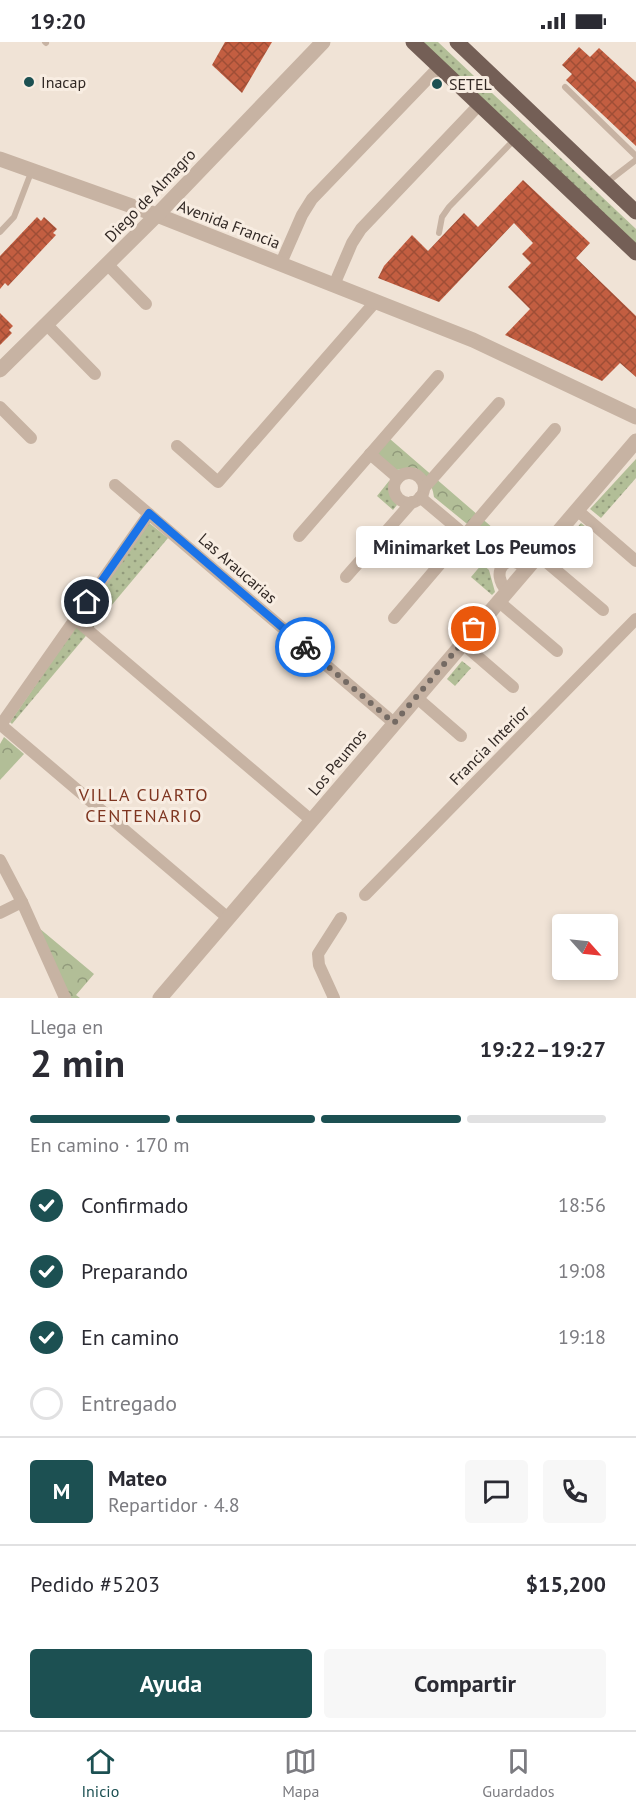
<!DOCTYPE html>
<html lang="es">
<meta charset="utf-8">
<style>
:root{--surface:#fff;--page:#f7f7f7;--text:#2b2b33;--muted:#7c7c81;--line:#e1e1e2;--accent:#1c5052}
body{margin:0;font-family:"PT Sans",sans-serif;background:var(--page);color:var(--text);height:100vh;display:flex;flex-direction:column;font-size:22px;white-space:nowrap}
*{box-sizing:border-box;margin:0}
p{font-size:20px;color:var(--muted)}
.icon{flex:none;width:33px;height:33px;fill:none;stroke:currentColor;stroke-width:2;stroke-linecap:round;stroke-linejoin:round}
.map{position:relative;height:956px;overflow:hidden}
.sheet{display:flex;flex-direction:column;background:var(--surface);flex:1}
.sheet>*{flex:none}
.needle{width:39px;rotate:117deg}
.tools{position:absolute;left:552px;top:872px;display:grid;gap:12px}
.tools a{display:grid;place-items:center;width:66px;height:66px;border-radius:6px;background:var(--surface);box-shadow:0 3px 9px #0003;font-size:30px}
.pin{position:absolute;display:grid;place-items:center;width:51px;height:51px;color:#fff;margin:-26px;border:3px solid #fff;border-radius:50%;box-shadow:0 2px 6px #0007}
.courier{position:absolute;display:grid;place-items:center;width:60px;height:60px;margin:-30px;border:4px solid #1a73e8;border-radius:50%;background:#fff;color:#222;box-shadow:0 2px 8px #0007}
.bubble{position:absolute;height:42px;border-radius:6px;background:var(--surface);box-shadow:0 3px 9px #0003;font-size:20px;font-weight:600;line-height:42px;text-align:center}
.overview em{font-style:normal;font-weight:600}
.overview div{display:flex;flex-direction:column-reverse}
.overview{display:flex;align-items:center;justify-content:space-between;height:102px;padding:0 30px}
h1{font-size:39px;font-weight:600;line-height:45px}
.bar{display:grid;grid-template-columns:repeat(4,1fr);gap:9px 6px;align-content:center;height:72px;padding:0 30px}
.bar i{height:8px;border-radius:4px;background:var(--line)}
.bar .active{background:var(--accent)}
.bar p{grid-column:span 4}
.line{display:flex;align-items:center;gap:15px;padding:0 30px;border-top:2px solid var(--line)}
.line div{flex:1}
.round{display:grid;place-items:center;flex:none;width:63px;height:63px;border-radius:6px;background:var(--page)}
ol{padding:0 30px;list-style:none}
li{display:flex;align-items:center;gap:18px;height:66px}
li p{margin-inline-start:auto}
li .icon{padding:6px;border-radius:50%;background:var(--accent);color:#fff;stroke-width:4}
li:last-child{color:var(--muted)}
li i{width:33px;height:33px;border:3px solid var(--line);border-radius:50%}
.cta{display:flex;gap:12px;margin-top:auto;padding:12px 30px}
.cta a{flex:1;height:69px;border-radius:6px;background:var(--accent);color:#fff;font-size:24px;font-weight:600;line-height:69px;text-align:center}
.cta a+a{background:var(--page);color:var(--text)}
.status{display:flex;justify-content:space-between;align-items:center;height:42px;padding:0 30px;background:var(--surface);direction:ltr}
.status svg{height:16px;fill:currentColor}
.tabs{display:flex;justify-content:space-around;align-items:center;height:84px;border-top:2px solid var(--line);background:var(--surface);font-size:16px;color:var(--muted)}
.tabs a{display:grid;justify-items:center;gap:3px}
.tabs .active{color:var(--accent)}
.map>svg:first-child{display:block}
</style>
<div class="status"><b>19:20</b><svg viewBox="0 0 49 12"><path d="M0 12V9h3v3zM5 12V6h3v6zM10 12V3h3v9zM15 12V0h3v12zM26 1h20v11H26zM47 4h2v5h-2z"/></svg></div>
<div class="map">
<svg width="636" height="956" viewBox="0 0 636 956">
<defs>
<pattern id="grass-dots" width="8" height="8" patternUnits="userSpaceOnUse" patternTransform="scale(1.5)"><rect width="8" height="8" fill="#b2be97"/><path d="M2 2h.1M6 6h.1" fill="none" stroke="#919a7b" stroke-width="1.8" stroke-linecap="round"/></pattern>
<pattern id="park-crowns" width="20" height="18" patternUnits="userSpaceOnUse" patternTransform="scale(1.5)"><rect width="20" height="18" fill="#b2be97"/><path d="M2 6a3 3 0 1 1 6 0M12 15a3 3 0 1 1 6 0" fill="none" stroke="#919a7b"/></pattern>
<pattern id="building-cross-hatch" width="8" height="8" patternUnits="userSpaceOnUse" patternTransform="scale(1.5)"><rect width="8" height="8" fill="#c35e41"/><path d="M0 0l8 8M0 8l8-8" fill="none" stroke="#9f4e36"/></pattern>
</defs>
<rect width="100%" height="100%" fill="#f0e3d6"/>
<g fill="url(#grass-dots)">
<path d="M422,0h16l198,187v16z"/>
<path d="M636,417v19l-35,40 -11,-9z"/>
<path d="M389,439l2,2v13l6,9 -4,5 -16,-14z"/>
<path d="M148,480l20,16 -156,186 -2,-2z"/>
<path d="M581,481l5,4 -30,35 -5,-4z"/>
<path d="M482,522l7,6 6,22 -3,3 -21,-18z"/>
<path d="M462,619l9,7 -16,18 -8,-7z"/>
</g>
<g fill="url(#park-crowns)">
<path d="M390,397l133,115 -3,3 -16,-3 -70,-57c-2,-14 -8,-20 -18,-29l-20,2 -19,-16z"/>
<path d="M4,695l20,17 -24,26v-36z"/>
<path d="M33,881l61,51 -18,21 4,3h-9z"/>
</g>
<g fill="url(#building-cross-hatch)">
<path d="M225,0h47l-30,51 -30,-28z"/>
<path d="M579,5l11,10 9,-9 37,34v64l-70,-66 6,-6 -10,-9z"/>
<path d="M523,138l67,63 -14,15 60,58v61l-16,-14 -18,18 -97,-46 25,-26 -22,-22 23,-24 -9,-9 11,-11 -19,-20 -75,79 -61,-24 6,-12 28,-31 16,16 36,-38 14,14z"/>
<path d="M37,175l4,4 3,-4 13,12 -4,4 3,2 -48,51 -3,-3 -5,6v-33z"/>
<path d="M0,271l13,13 -4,4 3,3 -12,12z"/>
</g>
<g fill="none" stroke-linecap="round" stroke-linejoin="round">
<g stroke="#c7b3a3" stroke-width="6">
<path d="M45,0l1,1"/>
<path d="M565,45l71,69"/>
<path d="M606,141l30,-23"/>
<path d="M0,190l14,-15 18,-47"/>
<path d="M439,191l3,-16 7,-10 66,-68"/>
</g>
<g stroke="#c7b3a3" stroke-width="12">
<path d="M281,221l21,-48 10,-16 127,-132"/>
<path d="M107,222l39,40"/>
<path d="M334,243l18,-42 9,-14 118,-124"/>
<path d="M46,282l49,50"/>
<path d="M0,365l31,31"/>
<path d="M177,404l41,36 158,-181"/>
<path d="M370,412l28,24"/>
<circle cx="409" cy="446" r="15"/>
<path d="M115,443l279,238"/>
<path d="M424,446l75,-85"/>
<path d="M420,455l82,69"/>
<path d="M577,468l59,51"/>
<path d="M299,494l139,-160"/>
<path d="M538,513l65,55"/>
<path d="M346,535l66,-75"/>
<path d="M507,549c-18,-19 0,-41 19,-22"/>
<path d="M498,559l59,50"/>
<path d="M394,576l161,-189"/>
<path d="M75,577l236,201"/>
<path d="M462,601l51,44"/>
<path d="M416,655l45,39"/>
<path d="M1,683l227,193"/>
<path d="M0,684l149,-212"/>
<path d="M0,818l22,42 43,96"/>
<path d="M365,853l271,-276"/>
<path d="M0,871l22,-11"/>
<path d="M334,956l-15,-33 -1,-11 23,-36"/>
</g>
<g stroke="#c7b3a3" stroke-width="15">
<path d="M0,117l157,56 316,125 163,77"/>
<path d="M0,328l157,-155 166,-173"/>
<path d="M160,956l476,-557"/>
</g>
<g stroke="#745f56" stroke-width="15">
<path d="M413,0l223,211"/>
<path d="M457,0l179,170"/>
</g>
</g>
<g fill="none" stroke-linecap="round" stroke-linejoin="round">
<path stroke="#746a63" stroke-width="6" stroke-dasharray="0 10.8" d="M305,605l89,76 80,-94"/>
<path stroke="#1a73e8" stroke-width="8" d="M87,560l62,-89 156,134"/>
</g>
<g fill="#1c5052" stroke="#f8ede2" stroke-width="2">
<circle cx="29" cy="40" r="6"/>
<circle cx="437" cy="42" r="6"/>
</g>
<g text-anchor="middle" stroke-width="6" stroke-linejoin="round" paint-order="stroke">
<g font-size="16" fill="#322925" stroke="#f8ede2" text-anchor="start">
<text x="41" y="46">Inacap</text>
<text x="449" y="48">SETEL</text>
</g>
<g font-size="16" fill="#322925" stroke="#f8ede2">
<text transform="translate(150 153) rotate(-46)" y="6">Diego de Almagro</text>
<text transform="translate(229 182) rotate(21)" y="6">Avenida Francia</text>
<text transform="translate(238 526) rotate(41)" y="6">Las Araucarias</text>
<text transform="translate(489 703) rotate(-45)" y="6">Francia Interior</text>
<text transform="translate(337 720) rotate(-50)" y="6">Los Peumos</text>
</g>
<g font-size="18" letter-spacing="1.5" fill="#7e3520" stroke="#f8ede2">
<text x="144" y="759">VILLA CUARTO<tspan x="144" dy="21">CENTENARIO</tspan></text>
</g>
</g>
</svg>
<div class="tools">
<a><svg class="needle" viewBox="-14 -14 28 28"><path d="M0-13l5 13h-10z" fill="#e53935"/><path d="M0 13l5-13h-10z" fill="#7c7c81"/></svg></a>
</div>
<div class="pin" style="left:474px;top:587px;background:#ea580c"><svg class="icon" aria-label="bag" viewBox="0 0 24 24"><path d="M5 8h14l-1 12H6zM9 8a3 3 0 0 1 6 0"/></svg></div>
<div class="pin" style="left:87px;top:560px;background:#1f2937"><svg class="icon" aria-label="home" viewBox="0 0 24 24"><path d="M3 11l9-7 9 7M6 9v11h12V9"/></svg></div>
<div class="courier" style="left:305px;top:605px"><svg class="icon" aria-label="bike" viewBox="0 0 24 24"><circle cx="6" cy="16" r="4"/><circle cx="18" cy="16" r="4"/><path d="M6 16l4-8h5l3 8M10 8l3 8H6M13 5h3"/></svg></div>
<div class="bubble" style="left:356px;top:484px;width:237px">Minimarket Los Peumos</div>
</div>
<section class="sheet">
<div class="overview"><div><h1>2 min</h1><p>Llega en</p></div><em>19:22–19:27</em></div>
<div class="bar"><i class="active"></i><i class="active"></i><i class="active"></i><i></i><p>En camino · 170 m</p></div>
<ol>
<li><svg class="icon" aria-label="check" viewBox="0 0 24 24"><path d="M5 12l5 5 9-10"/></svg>Confirmado<p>18:56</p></li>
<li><svg class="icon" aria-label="check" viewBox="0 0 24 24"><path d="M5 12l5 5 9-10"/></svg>Preparando<p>19:08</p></li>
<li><svg class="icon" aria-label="check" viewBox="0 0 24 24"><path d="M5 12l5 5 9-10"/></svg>En camino<p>19:18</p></li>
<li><i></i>Entregado</li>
</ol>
<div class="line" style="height:108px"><b class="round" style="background:var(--accent);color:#fff">M</b><div><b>Mateo</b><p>Repartidor · 4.8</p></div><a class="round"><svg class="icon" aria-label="chat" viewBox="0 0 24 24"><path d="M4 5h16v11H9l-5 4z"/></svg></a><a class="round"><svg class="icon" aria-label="phone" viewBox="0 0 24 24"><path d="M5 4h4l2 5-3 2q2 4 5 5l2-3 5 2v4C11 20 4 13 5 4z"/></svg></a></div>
<div class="line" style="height:78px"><div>Pedido #5203</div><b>$15,200</b></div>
<div class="cta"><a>Ayuda</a><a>Compartir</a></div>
</section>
<nav class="tabs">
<a class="active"><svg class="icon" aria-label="home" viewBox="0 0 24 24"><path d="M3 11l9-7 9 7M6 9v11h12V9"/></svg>Inicio</a>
<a><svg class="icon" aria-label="map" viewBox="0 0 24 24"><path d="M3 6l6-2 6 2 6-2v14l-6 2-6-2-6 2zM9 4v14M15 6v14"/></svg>Mapa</a>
<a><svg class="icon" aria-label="saved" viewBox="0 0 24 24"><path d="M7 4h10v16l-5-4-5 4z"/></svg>Guardados</a>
</nav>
